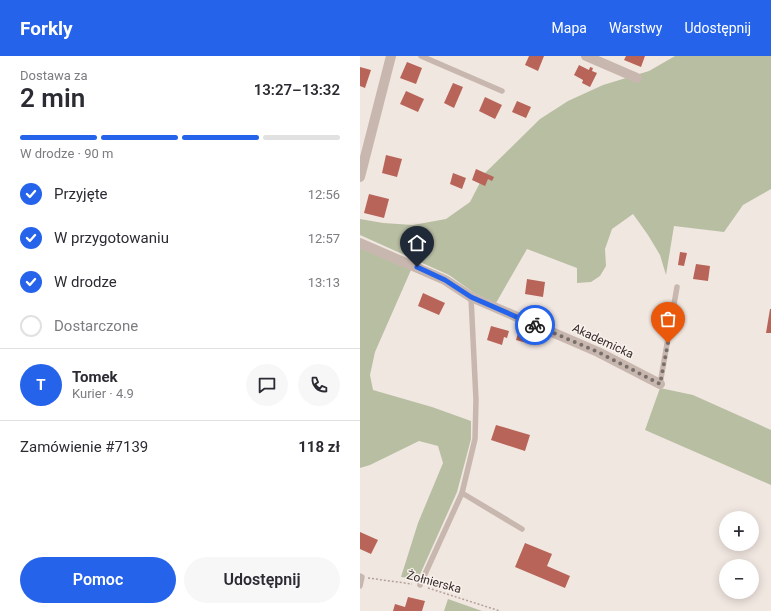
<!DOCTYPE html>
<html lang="pl">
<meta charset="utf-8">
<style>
:root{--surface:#fff;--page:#f7f7f7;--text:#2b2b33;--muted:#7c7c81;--line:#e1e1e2;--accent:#2563eb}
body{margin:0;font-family:Roboto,sans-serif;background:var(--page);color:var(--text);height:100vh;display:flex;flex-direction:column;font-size:15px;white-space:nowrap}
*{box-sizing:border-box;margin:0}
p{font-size:13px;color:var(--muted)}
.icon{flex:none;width:22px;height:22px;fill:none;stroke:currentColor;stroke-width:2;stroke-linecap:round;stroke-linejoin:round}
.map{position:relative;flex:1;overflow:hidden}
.panel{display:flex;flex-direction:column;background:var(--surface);width:360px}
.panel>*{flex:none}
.tools{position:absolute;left:359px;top:455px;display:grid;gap:8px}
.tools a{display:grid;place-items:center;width:40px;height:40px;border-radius:50%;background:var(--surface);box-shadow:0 2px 10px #0003;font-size:20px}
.pin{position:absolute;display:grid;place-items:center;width:34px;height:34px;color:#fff;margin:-41px -17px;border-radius:50% 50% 50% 0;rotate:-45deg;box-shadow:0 0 4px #0007}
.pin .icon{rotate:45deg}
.courier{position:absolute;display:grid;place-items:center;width:40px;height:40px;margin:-20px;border:3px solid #2563eb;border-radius:50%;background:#fff;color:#222;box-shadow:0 1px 5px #0007}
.headline em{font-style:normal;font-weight:600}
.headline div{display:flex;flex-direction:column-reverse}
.headline{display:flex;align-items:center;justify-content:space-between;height:68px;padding:0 20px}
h1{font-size:26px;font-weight:600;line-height:30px}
.bar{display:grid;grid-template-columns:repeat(4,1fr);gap:6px 4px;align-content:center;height:48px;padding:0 20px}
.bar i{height:5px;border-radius:3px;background:var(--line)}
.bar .selected{background:var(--accent)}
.bar p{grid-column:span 4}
.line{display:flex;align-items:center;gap:10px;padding:0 20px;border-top:1px solid var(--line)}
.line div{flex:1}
.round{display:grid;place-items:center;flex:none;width:42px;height:42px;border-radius:21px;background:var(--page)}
ol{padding:0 20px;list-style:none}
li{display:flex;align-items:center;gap:12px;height:44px}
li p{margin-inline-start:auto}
li .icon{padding:4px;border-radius:50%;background:var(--accent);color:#fff;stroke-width:4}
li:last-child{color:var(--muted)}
li i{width:22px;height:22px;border:2px solid var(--line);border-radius:50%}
.cta{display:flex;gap:8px;margin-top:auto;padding:8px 20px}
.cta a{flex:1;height:46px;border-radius:24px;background:var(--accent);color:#fff;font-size:16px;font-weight:600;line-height:46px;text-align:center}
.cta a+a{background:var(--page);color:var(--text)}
header{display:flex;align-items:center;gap:24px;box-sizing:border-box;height:56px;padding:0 20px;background:var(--accent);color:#fff}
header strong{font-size:19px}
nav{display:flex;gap:22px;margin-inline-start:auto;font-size:14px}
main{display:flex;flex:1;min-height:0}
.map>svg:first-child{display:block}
</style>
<header>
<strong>Forkly</strong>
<nav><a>Mapa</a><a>Warstwy</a><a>Udostępnij</a></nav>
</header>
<main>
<section class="panel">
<div class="headline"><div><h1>2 min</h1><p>Dostawa za</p></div><em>13:27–13:32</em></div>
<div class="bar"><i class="selected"></i><i class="selected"></i><i class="selected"></i><i></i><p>W drodze · 90 m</p></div>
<ol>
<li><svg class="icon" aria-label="check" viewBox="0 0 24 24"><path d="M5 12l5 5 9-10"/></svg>Przyjęte<p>12:56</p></li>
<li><svg class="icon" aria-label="check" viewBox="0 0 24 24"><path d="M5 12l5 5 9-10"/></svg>W przygotowaniu<p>12:57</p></li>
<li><svg class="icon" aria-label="check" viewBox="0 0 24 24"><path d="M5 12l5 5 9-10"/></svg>W drodze<p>13:13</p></li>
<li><i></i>Dostarczone</li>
</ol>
<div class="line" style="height:72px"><b class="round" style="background:var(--accent);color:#fff">T</b><div><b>Tomek</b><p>Kurier · 4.9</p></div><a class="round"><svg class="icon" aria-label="chat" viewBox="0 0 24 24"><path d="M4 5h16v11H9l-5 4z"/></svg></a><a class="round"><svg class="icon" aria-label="phone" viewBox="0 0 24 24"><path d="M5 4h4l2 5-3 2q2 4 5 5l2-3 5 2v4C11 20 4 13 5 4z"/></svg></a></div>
<div class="line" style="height:52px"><div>Zamówienie #7139</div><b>118 zł</b></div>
<div class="cta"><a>Pomoc</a><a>Udostępnij</a></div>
</section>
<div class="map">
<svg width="411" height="555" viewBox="0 0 411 555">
<rect width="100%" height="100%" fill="#f1e7e1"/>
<g fill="#b8bea2">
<path d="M315,0h96v133l-28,16 -19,27 -50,-6 -8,49 -6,-20 -12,-20 -15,-21 -21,15 -7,20 1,17 -6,10 -9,6 -14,1v-15l-50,-19 -31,54 -22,-10 -25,-18 -89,-40v-16l23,4 30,2 33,-6 24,-17 15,-29 55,-54 28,-18 35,-16 46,-14z"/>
<path d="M0,192l51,22 -36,82 -5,23 3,15 59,17 39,14v18l-14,53 -39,87 -17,-2 17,-54 25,-60 -5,-17 -19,-5 -49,24 -10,3z"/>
<path d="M300,332l33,7 78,35v55l-126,-55z"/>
<path d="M88,543l34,12h-38z"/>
</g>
<g fill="#b86458">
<path d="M169,0h15l-6,15 -13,-6z"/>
<path d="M266,0h19l-4,11 -17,-7z"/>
<path d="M47,6l15,6 -6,16 -16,-6z"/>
<path d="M219,9l10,5 1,-3 3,1 -1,3 5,2 -7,14 -8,-4 1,-3 -9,-5z"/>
<path d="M0,11l11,3 -6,18 -5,-2z"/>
<path d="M93,27l10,4 -9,21 -10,-5z"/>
<path d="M46,35l18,8 -6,13 -18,-8z"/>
<path d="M125,41l17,8 -7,14 -16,-8z"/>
<path d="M157,45l14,6 -5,11 -14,-6z"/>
<path d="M26,99l16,4 -5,18 -15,-4z"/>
<path d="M116,113l18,8 -2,4 -4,-2 -3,7 -13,-6z"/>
<path d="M93,117l13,5 -4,11 -12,-5z"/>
<path d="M9,138l20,5 -5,19 -20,-5z"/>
<path d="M320,196l7,1 -3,13 -6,-1z"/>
<path d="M336,208l14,2 -2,15 -15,-2z"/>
<path d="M167,223l18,3 -2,15 -18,-3z"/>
<path d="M63,237l22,10 -6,12 -21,-9z"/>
<path d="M410,253h1v24h-5z"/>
<path d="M131,270l18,5 -2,7 -3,-1 -2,8 -15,-5z"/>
<path d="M158,277l11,3 -2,7 -11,-3z"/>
<path d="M136,369l34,10 -5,16 -34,-11z"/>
<path d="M0,476l18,8 -7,14 -11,-5z"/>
<path d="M165,487l27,11 -5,12 23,10 -5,12 -50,-21z"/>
<path d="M48,541l17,4 -3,10h-29l2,-7 10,3z"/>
</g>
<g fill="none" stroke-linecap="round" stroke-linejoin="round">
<g stroke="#b3a198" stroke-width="1.5" stroke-dasharray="2 2" stroke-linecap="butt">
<path d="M8,522l44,6"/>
<path d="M68,532l72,23"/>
</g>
<g stroke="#c8b7ae" stroke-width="5.5">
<path d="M61,0l81,35"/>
<path d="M111,241l5,103 -1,39 -13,54 60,36"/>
<path d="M300,328l17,-97"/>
<path d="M0,520l2,1 -2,9"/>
<path d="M60,529l42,-92"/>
</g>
<g stroke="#c8b7ae" stroke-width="10">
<path d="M226,0l51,22"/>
<path d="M0,121l31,-121"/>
<path d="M0,187l85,37 26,17 127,55 62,32"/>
</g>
</g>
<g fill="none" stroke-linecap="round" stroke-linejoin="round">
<path stroke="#786f6b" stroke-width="4" stroke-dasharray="0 7.2" d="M175,269l63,27 62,32 8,-41"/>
<path stroke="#2563eb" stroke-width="5" d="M57,211l28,13 26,17 64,28"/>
</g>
<g text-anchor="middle" stroke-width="3" stroke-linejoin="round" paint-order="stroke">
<g font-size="12" fill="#372e2c" stroke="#f9f2ed">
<text transform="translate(243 285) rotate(25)" y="4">Akademicka</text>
<text transform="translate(74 526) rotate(15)" y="4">Żołnierska</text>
</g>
</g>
</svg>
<div class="tools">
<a>+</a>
<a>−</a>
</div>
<div class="pin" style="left:308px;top:287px;background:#ea580c"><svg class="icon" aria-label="bag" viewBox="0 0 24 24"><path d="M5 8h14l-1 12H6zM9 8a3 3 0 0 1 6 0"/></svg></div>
<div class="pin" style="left:57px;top:211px;background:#1f2937"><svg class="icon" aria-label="home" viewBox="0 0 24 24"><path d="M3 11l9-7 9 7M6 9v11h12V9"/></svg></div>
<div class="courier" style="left:175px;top:269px"><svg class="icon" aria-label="bike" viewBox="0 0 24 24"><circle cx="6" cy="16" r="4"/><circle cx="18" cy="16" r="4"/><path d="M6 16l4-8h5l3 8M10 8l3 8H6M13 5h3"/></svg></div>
</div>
</main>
